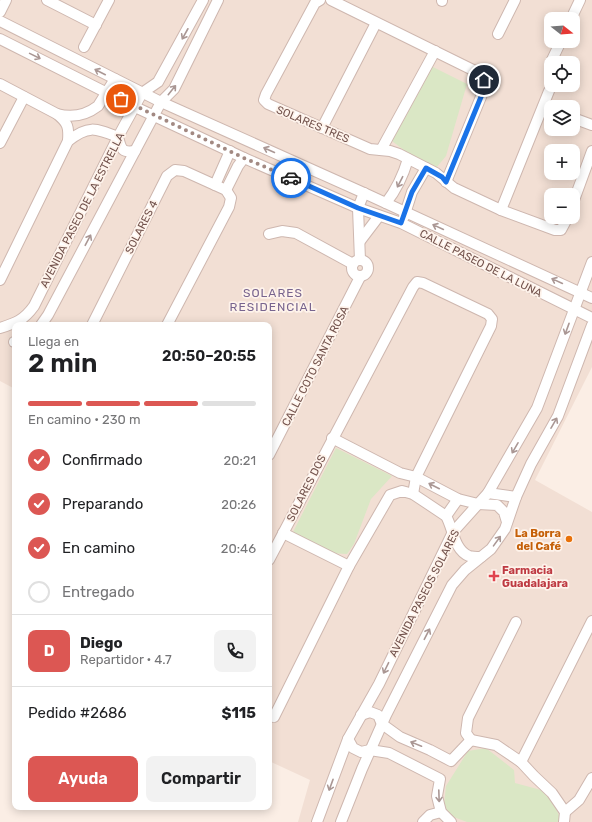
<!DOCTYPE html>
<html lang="es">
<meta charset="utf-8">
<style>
:root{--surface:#fff;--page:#f2f2f2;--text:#202124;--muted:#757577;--line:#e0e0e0;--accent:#dc5753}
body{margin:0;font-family:Rubik,sans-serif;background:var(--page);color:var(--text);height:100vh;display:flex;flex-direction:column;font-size:15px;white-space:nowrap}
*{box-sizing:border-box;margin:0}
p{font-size:13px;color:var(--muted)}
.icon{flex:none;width:22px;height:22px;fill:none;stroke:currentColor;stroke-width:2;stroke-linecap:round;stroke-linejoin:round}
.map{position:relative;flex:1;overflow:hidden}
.drawer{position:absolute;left:12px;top:322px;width:260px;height:488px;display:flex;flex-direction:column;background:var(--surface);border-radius:8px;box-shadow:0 2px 10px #0003}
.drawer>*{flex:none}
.needle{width:26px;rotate:107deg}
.tools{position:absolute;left:544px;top:12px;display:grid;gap:8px}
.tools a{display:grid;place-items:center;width:36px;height:36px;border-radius:8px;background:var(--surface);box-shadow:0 2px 10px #0003;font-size:20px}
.pin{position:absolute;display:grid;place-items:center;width:34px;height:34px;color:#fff;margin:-17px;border:2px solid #fff;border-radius:50%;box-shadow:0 1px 4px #0007}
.courier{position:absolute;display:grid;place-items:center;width:40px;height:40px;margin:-20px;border:3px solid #1a73e8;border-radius:50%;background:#fff;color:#222;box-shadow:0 1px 5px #0007}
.overview em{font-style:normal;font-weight:600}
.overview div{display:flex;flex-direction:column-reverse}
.overview{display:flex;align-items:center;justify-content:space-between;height:68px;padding:0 16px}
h1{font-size:26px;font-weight:600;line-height:30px}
.bar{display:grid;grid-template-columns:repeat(4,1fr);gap:6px 4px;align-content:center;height:48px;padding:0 16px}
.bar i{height:5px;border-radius:3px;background:var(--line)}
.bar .selected{background:var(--accent)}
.bar p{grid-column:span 4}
.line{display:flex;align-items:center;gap:10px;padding:0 16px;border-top:1px solid var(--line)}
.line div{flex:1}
.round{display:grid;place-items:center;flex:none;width:42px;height:42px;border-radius:8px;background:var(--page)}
ol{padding:0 16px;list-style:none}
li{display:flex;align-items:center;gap:12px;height:44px}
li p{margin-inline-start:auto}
li .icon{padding:4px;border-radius:50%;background:var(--accent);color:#fff;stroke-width:4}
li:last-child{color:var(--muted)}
li i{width:22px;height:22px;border:2px solid var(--line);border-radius:50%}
.button{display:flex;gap:8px;margin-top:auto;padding:8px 16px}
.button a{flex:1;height:46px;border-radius:8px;background:var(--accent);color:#fff;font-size:16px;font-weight:600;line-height:46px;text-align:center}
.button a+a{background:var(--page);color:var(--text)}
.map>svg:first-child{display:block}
</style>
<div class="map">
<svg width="592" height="822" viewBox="0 0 592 822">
<rect width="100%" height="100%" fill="#fbeee5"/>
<path fill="#f2dfd4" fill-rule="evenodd" d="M0,0h592v367l-57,113 57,32v310h-294l12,-42 -41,-19v-436h-254v64l-15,-8zM551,19h22v22h-22zM551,63h22v22h-22zM551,107h22v22h-22zM551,151h22v22h-22zM551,195h22v22h-22z"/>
<g fill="#dae7c5">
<path d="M429,65l38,19 -21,72 -10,12 -19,-8 -25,-19z"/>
<path d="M336,448l56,28 -21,23 -17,45 -7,10 -19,-1 -35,-21z"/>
<path d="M486,748l28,22 1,13 26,7 13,14 8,18h-95l-24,-9 3,-27 22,-35z"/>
</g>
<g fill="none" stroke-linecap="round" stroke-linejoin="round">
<g stroke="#ceb7af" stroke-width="12">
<g id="minor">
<path d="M47,0l49,25"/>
<path d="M320,0l-5,3 -49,91 -2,6 4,4 102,45 20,2 9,3 37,19 18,15 47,22 54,20h6l7,-13"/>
<path d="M331,0l146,72 7,8 -1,12 -37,90"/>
<path d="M442,1v-1"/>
<path d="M0,12l6,-12"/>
<path d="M571,19l9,-19"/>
<path d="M0,21l161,81 203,91 228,105"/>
<path d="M498,34l17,-34"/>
<path d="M0,39l135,68 109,51 114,50 43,15 191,95"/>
<path d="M84,47l25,-47"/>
<path d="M550,64l11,-23"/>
<path d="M0,84l57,30c15,4 28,2 41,-8l17,-27"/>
<path d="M57,114c11,9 12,13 11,27"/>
<path d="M573,118l19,7"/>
<path d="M322,128l54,-105"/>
<path d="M0,143l24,-46"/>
<path d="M381,150l54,-99"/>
<path d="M215,185l15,-34"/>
<path d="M226,190l12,-24 6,-8"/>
<path d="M386,203c11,-14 17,-27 22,-44"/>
<path d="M573,203l19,-52"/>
<path d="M501,210l48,-119"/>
<path d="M404,217l8,-25 14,-24"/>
<path d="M269,234l13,-3 14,2 57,31"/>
<path d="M360,241l19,-25"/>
<circle cx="360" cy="268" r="8"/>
<path d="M360,260l-2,-52 6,-15"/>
<path d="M0,280l68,-139c20,-16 27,-13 50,-4 3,11 3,16 17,14"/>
<path d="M41,325l7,-10 113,-213 13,-13 44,-89"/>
<path d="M92,325l75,-149 8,-6 9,1 42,19 5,8 -2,9 -62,118"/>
<path d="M0,328c16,-5 24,-8 34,-22l84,-169 24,-44 16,-11 45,-82"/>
<path d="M14,342h1"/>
<path d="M332,438l68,35 16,4 42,22 20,5 19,1 7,7 3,10"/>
<path d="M269,455l91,-178"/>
<path d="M488,493l28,4"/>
<path d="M446,516l12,-17"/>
<path d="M283,533l66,33"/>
<path d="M269,560l144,-273 4,-5 6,1 65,31 4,5 -1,7 -75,151 -3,17"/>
<path d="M269,715l5,2 75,-151 41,-71 12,-4 11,3 33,22c7,12 8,34 23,40 3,1 8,1 12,1"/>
<path d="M361,715l9,-3 8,3 4,9 18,13 30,13 21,11 20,-21"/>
<path d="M348,739l5,9 8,4 9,-2 19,3 51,26 -3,17 4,16 10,10"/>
<path d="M471,740l25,5 25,17 13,14 18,17 13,19 -1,10"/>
<path d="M471,740l-5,-7 2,-15 48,-96"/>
<path d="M521,762l71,-141"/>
<path d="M565,812l14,-12 13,-22"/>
<path d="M317,822l31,-83 31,-55 74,-152 35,-39 49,-85 55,-146"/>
<path d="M341,822l21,-53 24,-54 66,-130 13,-15 26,-21 14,-20 11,-32 15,-33 27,-48 34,-91"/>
<path d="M423,822l7,-7 11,-3"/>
</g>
</g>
<use href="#minor" stroke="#fff" stroke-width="10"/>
</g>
<defs><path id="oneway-shaft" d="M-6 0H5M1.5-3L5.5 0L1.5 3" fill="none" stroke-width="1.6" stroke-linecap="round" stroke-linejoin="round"/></defs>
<g stroke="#aa9794">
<use href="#oneway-shaft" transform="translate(185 34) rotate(119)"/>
<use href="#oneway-shaft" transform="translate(35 56) rotate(26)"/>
<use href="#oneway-shaft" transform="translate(100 72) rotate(-153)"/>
<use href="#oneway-shaft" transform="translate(172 90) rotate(-51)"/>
<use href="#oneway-shaft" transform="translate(269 150) rotate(-156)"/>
<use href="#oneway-shaft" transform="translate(400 182) rotate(117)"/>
<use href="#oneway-shaft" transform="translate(438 227) rotate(-155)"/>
<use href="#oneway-shaft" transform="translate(88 240) rotate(-62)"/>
<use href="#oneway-shaft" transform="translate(557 281) rotate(-155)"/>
<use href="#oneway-shaft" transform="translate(567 329) rotate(110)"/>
<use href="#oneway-shaft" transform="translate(554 423) rotate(-60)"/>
<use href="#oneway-shaft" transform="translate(515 448) rotate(120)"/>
<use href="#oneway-shaft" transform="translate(434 486) rotate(-153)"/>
<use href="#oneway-shaft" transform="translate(497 541) rotate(-54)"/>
<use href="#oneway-shaft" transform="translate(427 634) rotate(-63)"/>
<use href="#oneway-shaft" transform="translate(386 668) rotate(116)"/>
<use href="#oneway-shaft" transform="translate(416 744) rotate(-158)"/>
<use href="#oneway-shaft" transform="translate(331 785) rotate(110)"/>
<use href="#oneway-shaft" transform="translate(439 796) rotate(88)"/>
</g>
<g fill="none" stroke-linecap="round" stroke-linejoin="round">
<path stroke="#a28982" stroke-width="4" stroke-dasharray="0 7.2" d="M121,99l123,59 47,20"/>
<path stroke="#1a73e8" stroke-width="5" d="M291,178l67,30 43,15 11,-31 14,-24 16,9 4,5 37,-90 1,-12"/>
</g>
<circle fill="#e8710a" stroke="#fef3eb" stroke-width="1.5" cx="569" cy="539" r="4"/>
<path fill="#e0444e" stroke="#fef3eb" stroke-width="1.5" d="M492 570h4v4h4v4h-4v4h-4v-4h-4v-4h4z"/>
<g text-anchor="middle" stroke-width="3.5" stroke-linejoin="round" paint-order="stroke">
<g font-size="11" fill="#72524c" stroke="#fef3eb">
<text transform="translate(313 124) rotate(23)" y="4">SOLARES TRES</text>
<text transform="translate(82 210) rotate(-63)" y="4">AVENIDA PASEO DE LA ESTRELLA</text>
<text transform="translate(141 227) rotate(-63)" y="4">SOLARES 4</text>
<text transform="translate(481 263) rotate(27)" y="4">CALLE PASEO DE LA LUNA</text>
<text transform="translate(315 366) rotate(-63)" y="4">CALLE COTO SANTA ROSA</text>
<text transform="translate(306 488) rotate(-63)" y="4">SOLARES DOS</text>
<text transform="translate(424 593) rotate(-63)" y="4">AVENIDA PASEOS SOLARES</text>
</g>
<g font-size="11" font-weight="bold" fill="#c56008" stroke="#fef3eb" text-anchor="end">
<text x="561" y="537">La Borra<tspan x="561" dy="13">del Café</tspan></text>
</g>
<g font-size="11" font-weight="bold" fill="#be3a42" stroke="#fef3eb" text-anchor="start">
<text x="502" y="574">Farmacia<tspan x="502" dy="13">Guadalajara</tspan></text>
</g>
<g font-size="12" letter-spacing="1" fill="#78648e" stroke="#fef3eb">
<text x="273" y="297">SOLARES<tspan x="273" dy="14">RESIDENCIAL</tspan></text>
</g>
</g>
</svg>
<div class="tools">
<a><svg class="needle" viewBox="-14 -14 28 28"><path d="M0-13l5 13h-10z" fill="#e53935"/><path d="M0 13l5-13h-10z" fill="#757577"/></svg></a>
<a><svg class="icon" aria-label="locate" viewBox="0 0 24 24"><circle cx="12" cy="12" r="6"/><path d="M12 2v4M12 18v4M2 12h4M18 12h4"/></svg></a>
<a><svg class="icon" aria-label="layers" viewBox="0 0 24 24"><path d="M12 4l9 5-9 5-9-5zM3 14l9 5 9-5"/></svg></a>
<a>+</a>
<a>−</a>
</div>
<div class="pin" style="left:121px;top:99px;background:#ea580c"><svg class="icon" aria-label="bag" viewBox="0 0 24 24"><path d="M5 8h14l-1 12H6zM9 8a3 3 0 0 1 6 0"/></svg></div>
<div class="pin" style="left:484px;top:80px;background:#1f2937"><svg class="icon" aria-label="home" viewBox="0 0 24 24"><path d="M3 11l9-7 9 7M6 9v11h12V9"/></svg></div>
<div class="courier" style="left:291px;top:178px"><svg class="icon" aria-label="car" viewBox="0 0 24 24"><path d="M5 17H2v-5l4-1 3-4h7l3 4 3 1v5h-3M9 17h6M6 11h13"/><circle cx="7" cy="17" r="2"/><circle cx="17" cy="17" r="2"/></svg></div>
<section class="drawer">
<div class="overview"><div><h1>2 min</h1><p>Llega en</p></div><em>20:50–20:55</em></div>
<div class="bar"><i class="selected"></i><i class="selected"></i><i class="selected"></i><i></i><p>En camino · 230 m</p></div>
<ol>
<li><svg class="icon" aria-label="check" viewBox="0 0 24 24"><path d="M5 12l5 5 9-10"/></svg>Confirmado<p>20:21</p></li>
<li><svg class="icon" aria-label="check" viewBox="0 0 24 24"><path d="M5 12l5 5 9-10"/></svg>Preparando<p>20:26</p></li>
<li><svg class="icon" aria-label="check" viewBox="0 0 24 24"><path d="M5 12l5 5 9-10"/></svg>En camino<p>20:46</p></li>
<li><i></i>Entregado</li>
</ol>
<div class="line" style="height:72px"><b class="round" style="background:var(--accent);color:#fff">D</b><div><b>Diego</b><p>Repartidor · 4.7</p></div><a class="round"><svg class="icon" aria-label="phone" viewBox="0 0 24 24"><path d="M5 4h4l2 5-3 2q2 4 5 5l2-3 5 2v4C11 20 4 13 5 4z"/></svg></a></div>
<div class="line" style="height:52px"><div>Pedido #2686</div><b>$115</b></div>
<div class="button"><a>Ayuda</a><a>Compartir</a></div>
</section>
</div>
